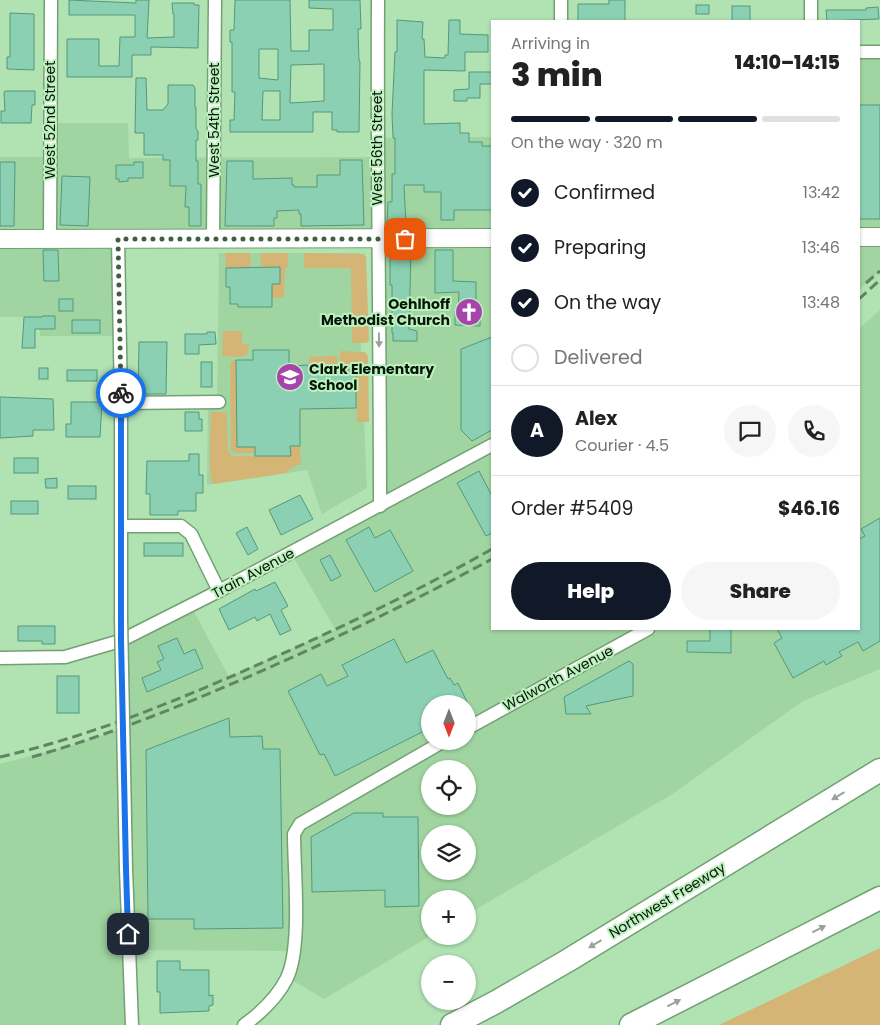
<!DOCTYPE html>
<meta charset="utf-8">
<style>
:root{--surface:#fff;--page:#f6f6f6;--text:#222;--muted:#767676;--line:#e0e0e0;--accent:#111827}
body{margin:0;font-family:Poppins,sans-serif;background:var(--page);color:var(--text);height:100vh;display:flex;flex-direction:column;font-size:19px;white-space:nowrap}
*{box-sizing:border-box;margin:0}
p{font-size:16px;color:var(--muted)}
.icon{flex:none;width:28px;height:28px;fill:none;stroke:currentColor;stroke-width:2;stroke-linecap:round;stroke-linejoin:round}
.map{position:relative;flex:1;overflow:hidden}
.drawer{position:absolute;left:491px;top:20px;width:369px;height:610px;display:flex;flex-direction:column;background:var(--surface);border-radius:0px;box-shadow:0 1px 4px #0004}
.drawer>*{flex:none}
.needle{width:32px;rotate:180deg}
.controls{position:absolute;left:421px;top:695px;display:grid;gap:10px}
.controls a{display:grid;place-items:center;width:55px;height:55px;border-radius:50%;background:var(--surface);box-shadow:0 1px 4px #0004;font-size:25px}
.pin{position:absolute;display:grid;place-items:center;width:42px;height:42px;color:#fff;margin:-21px;border-radius:10px;box-shadow:0 2px 8px #0006}
.courier{position:absolute;display:grid;place-items:center;width:50px;height:50px;margin:-25px;border:4px solid #1a73e8;border-radius:50%;background:#fff;color:#222;box-shadow:0 1px 6px #0007}
.overview em{font-style:normal;font-weight:800}
.overview div{display:flex;flex-direction:column-reverse}
.overview{display:flex;align-items:center;justify-content:space-between;height:85px;padding:0 20px}
h1{font-size:32px;font-weight:800;line-height:38px}
.bar{display:grid;grid-template-columns:repeat(4,1fr);gap:8px 5px;align-content:center;height:60px;padding:0 20px}
.bar i{height:6px;border-radius:4px;background:var(--line)}
.bar .on{background:var(--accent)}
.bar p{grid-column:span 4}
.line{display:flex;align-items:center;gap:12px;padding:0 20px;border-top:1px solid var(--line)}
.line div{flex:1}
.round{display:grid;place-items:center;flex:none;width:52px;height:52px;border-radius:26px;background:var(--page)}
ol{padding:0 20px;list-style:none}
li{display:flex;align-items:center;gap:15px;height:55px}
li p{margin-inline-start:auto}
li .icon{padding:5px;border-radius:50%;background:var(--accent);color:#fff;stroke-width:4}
li:last-child{color:var(--muted)}
li i{width:28px;height:28px;border:2px solid var(--line);border-radius:50%}
.action{display:flex;gap:10px;margin-top:auto;padding:10px 20px}
.action a{flex:1;height:58px;border-radius:30px;background:var(--accent);color:#fff;font-size:20px;font-weight:800;line-height:58px;text-align:center}
.action a+a{background:var(--page);color:var(--text)}
.map>svg:first-child{display:block}
</style>
<div class="map">
<svg width="880" height="1025" viewBox="0 0 880 1025">
<rect width="100%" height="100%" fill="#b1e2b2"/>
<g fill="#a0d5a1" fill-rule="evenodd">
<path d="M859,52h21v219l-21,19z"/>
<path d="M50,123h78l1,35 248,-1v-19l115,-1v492h367v-300l21,-19v359l-77,32 -129,92 -206,121v-15h-38v37l-106,63 -37,-22 6,-26 -164,-1 3,75h-132v-261l77,-20 46,-16 -2,-88 70,-34 38,71 106,-48 -44,-76 89,-47 -3,-267h-258l1,97h-80l-1,-19h-39v-160h50zM430,704h38v37h-38zM430,769h38v37h-38zM430,834h38v37h-38z"/>
<path d="M219,253h141l1,99 6,136 -45,26 -15,-44 -100,15 1,-83h9z"/>
</g>
<g fill="#d4b575">
<path d="M225,253h25l1,14 -25,1z"/>
<path d="M260,253h28v15h-3l-1,29 -12,1v-14h8l-1,-17h-18z"/>
<path d="M304,253l60,1 2,3 3,83 -2,3h-15l-1,-75h-47z"/>
<path d="M223,331h19v13h7l-2,10 -5,3 -20,-1z"/>
<path d="M340,351l25,1 3,4 1,66h-12l-1,-52h-16z"/>
<path d="M337,356l1,14 -29,1v-14z"/>
<path d="M233,360h3l19,93h-20l-4,-3 -1,-86z"/>
<path d="M211,412h13l3,2 1,37 4,5h58v-10h10l1,19h-5l-2,3 -4,1 -3,4 -74,11c-6,-9 -2,-58 -2,-72z"/>
<path d="M880,948v77h-161z"/>
</g>
<g fill="#8bd0b2" stroke="#54987c" fill-rule="evenodd">
<path d="M69,0l67,3v-3h13l-2,38 27,-1v-23h-1l-1,-11h22v2h5l-1,43 -47,-1v8h-19v22h-65v-38h32v27h20l1,-29h15v-22h-66z"/>
<path d="M235,0h55l1,51h18v-21h24v-21l-24,-1v-8h51l1,29h-3l1,32h1l-1,71h-22v-2h-5v-18h-19v20h-83v-12h4l1,-28h-3v-50h-2v-12h4zM259,49h19v31l-19,-2zM324,64v37l-34,2 1,-38zM263,91h17v29h-18z"/>
<path d="M609,0h16v21h-47v-17h31z"/>
<rect x="696" y="5" width="13" height="9"/>
<rect x="732" y="6" width="18" height="15"/>
<path d="M878,7l1,12 -52,2 -1,-11h40v-2z"/>
<path d="M10,13l24,1v56l-27,-1v-12h3z"/>
<path d="M397,20l26,2 -1,17h2l1,18 20,1v-3h3l1,-35h11v14l28,1v17h-23v19l-41,-1v54l36,-1v10h9v9h13v4h10v64h-38v10h-13v-28h-17v-7h-20l2,40h-19l1,-23h4v-28h3v-36h-2l-1,-24 3,-62h2z"/>
<path d="M469,72h23v12h-12v14h-13v3h-13v-11l15,-1z"/>
<path d="M136,78h10l1,32h16l5,-6v-19h25l2,3v19h1v22l2,2v9h-2v21h2v23h3v42h-12v-19h-4l1,-21h-16v-26h-7v-5h-19v-22h-9z"/>
<path d="M5,91h30v14h-3l-1,18h-30v-12h4l-1,-18z"/>
<rect x="859" y="105" width="21" height="114"/>
<path d="M340,160h22l2,65 -63,1v-12h-2v-4l-22,1v7h-3v8h-49l2,-65h26v18l39,-1v7h2v2h23v-12h23z"/>
<path d="M0,162h15l-1,64h-14z"/>
<path d="M134,162h9v16h-15v3l-9,1v-3h-3v-14h18z"/>
<path d="M62,176l28,1 -2,49 -28,-1z"/>
<path d="M43,250h15l1,31h-15z"/>
<path d="M435,250h18v31l23,1v30h4v14l-25,-1v-14h3l1,-19 -24,1z"/>
<path d="M390,251h21l-2,78 8,2v10h-24v-8h-1v-48h-2z"/>
<path d="M280,267v17h-8v23h-34v-3h-8v-17h-4v-19z"/>
<rect x="59" y="299" width="14" height="12"/>
<path d="M42,316h13v13h-20v19h-13l2,-31h18z"/>
<rect x="72" y="320" width="28" height="13"/>
<path d="M207,332h8l1,12 -17,1v9h-14v-20h22z"/>
<path d="M492,337v93l-20,11 -11,-11v-81z"/>
<path d="M139,342h28l-1,52h-28z"/>
<path d="M253,350h36v16l19,-1v6l48,-1v38l-56,1v37h-10l1,10h-36v-9h-18l-1,-87h17z"/>
<rect x="201" y="362" width="11" height="25"/>
<rect x="39" y="368" width="9" height="11"/>
<rect x="67" y="370" width="30" height="11"/>
<path d="M0,397l53,2 1,31h-21v6l-33,2z"/>
<path d="M71,402h31l-2,35h-34v-13h5z"/>
<path d="M185,412h14v7h3v12h-17z"/>
<path d="M189,454h10v21h4v18h-7v18h-18v4h-28v-21h-4l1,-33h42z"/>
<rect x="14" y="458" width="24" height="15"/>
<path d="M479,471l13,25v37l-6,3 -29,-53z"/>
<path d="M57,478v10h-11l-1,-9z"/>
<rect x="68" y="486" width="28" height="13"/>
<path d="M300,495l13,24 -32,16 -12,-25z"/>
<rect x="11" y="501" width="27" height="13"/>
<path d="M880,518v123l-17,10 -5,-9 -19,10 3,4 -16,9 -2,-4 -31,17 -19,-35 8,-5 -5,-9h82v-90l6,-3 -4,-7z"/>
<path d="M247,527l11,22 -10,6 -12,-22z"/>
<path d="M369,527l6,11 15,-8 23,41 -38,21 -29,-52z"/>
<rect x="144" y="543" width="39" height="13"/>
<path d="M330,555l11,21 -10,5 -11,-21z"/>
<path d="M275,582l13,24 -7,4 10,20 -11,5 -10,-21 -13,7 -2,-4 -26,13 -10,-21 36,-20 1,2z"/>
<path d="M18,626h37v18h-13v-3h-24z"/>
<path d="M710,629h21v24l-44,-1v-11h23z"/>
<path d="M177,638l7,16 11,-5 8,19 -56,24 -5,-14 19,-8 -4,-8 7,-3 -6,-13z"/>
<path d="M394,639l12,24 27,-13 15,29 2,-1 4,7 4,-2 10,21h-38v24l-95,48 -11,-22 -4,1 -32,-64 33,-17 6,12 21,-10 -6,-11z"/>
<path d="M629,661l4,3v32l-47,10 5,8h-25l-2,-17z"/>
<rect x="57" y="676" width="22" height="37"/>
<path d="M229,718l1,19 32,-1 1,13h17l3,179 -89,1v-10h-46l-2,-169z"/>
<path d="M354,813h29v4h35l1,89 -34,1v-17l-73,2 -1,-55z"/>
<path d="M157,961h23v9h29v26l4,-1v10l-4,1v5l-49,2v-21h-3z"/>
</g>
<g fill="none" stroke-linecap="round" stroke-linejoin="round">
<g stroke="#72a073" stroke-width="15">
<g id="street">
<path d="M378,0c-1,169 2,337 2,506"/>
<path d="M811,0v21"/>
<path d="M561,21v-21"/>
<path d="M859,52h21"/>
<path d="M50,239l1,-239"/>
<path d="M118,239l3,164v216"/>
<path d="M213,239l2,-239"/>
<path d="M121,403l98,-1"/>
<path d="M122,526h59l10,8 28,57"/>
<path d="M0,658l65,-1 55,-16 99,-50 273,-146"/>
<path d="M468,728l180,-99"/>
<path d="M126,869l6,156"/>
<path d="M244,1025c18,-13 33,-27 43,-47 15,-32 7,-107 7,-144l6,-10 144,-83"/>
</g>
</g>
<g stroke="#72a073" stroke-width="20">
<g id="secondary">
<path d="M859,237h21"/>
<path d="M0,239l492,-1"/>
</g>
</g>
<g stroke="#72a073" stroke-width="25">
<g id="highway">
<path d="M452,1025l44,-23 71,-41 313,-191"/>
<path d="M631,1025l249,-127"/>
</g>
</g>
<use href="#street" stroke="#fff" stroke-width="12"/>
<use href="#secondary" stroke="#fff" stroke-width="18"/>
<use href="#highway" stroke="#fff" stroke-width="22"/>
<g stroke="#618462" stroke-width="3" stroke-dasharray="10 5" stroke-linecap="butt">
<path d="M866,283l14,-12"/>
<path d="M859,299l21,-19"/>
<path d="M0,757c91,-21 179,-57 264,-95 78,-35 154,-71 228,-113"/>
<path d="M32,757c84,-24 164,-57 243,-92 74,-33 147,-68 217,-106"/>
</g>
<g stroke="#72a073" stroke-width="15" stroke-linecap="butt">
<path id="street-bridge" d="M121,619l5,250"/>
</g>
<use href="#street-bridge" stroke="#fff" stroke-width="12"/>
</g>
<defs><path id="oneway-solid" d="M-6-.8H1V-3.2L6.5 0L1 3.2V.8H-6Z" transform="scale(1.25)"/></defs>
<g fill="#9ba29b">
<use href="#oneway-solid" transform="translate(379 340) rotate(89)"/>
<use href="#oneway-solid" transform="translate(838 796) rotate(149)"/>
<use href="#oneway-solid" transform="translate(819 929) rotate(-27)"/>
<use href="#oneway-solid" transform="translate(595 944) rotate(149)"/>
<use href="#oneway-solid" transform="translate(674 1003) rotate(-27)"/>
</g>
<g fill="none" stroke-linecap="round" stroke-linejoin="round">
<path stroke="#415e42" stroke-width="5" stroke-dasharray="0 9" d="M121,393l-3,-154h287"/>
<path stroke="#1a73e8" stroke-width="6" d="M121,393v247l5,229 2,65"/>
</g>
<defs>
<g id="church-disc" transform="scale(1.4375)"><circle r="9.5" fill="#a644ac" stroke="#beefbf"/><path d="M-1.2-6h2.4v3.5h3.3v2.4h-3.3V6h-2.4V-.1h-3.3v-2.4h3.3Z" fill="#fff"/></g>
<g id="school-disc" transform="scale(1.4375)"><circle r="9.5" fill="#a644ac" stroke="#beefbf"/><path d="M0-5L7-2L0 1L-7-2ZM-4 1L0 2.5L4 1V4Q0 6-4 4Z" fill="#fff"/></g>
</defs>
<g fill-rule="evenodd">
<use href="#church-disc" x="469" y="312"/>
<use href="#school-disc" x="290" y="377"/>
</g>
<g text-anchor="middle" stroke-width="4" stroke-linejoin="round" paint-order="stroke">
<g font-size="14" fill="#051706" stroke="#beefbf">
<text transform="translate(50 120) rotate(-90)" y="5">West 52nd Street</text>
<text transform="translate(214 120) rotate(-90)" y="5">West 54th Street</text>
<text transform="translate(377 148) rotate(-90)" y="5">West 56th Street</text>
<text transform="translate(253 573) rotate(-28)" y="5">Train Avenue</text>
<text transform="translate(558 678) rotate(-28)" y="5">Walworth Avenue</text>
<text transform="translate(667 900) rotate(-31)" y="5">Northwest Freeway</text>
</g>
<g font-size="14" font-weight="bold" fill="#051706" stroke="#beefbf" text-anchor="end">
<text x="450" y="309">Oehlhoff<tspan x="450" dy="16">Methodist Church</tspan></text>
<text x="309" y="374" text-anchor="start">Clark Elementary<tspan x="309" dy="16">School</tspan></text>
</g>
</g>
</svg>
<div class="controls">
<a><svg class="needle" viewBox="-14 -14 28 28"><path d="M0-13l5 13h-10z" fill="#e53935"/><path d="M0 13l5-13h-10z" fill="#767676"/></svg></a>
<a><svg class="icon" aria-label="locate" viewBox="0 0 24 24"><circle cx="12" cy="12" r="6"/><path d="M12 2v4M12 18v4M2 12h4M18 12h4"/></svg></a>
<a><svg class="icon" aria-label="layers" viewBox="0 0 24 24"><path d="M12 4l9 5-9 5-9-5zM3 14l9 5 9-5"/></svg></a>
<a>+</a>
<a>−</a>
</div>
<div class="pin" style="left:405px;top:239px;background:#ea580c"><svg class="icon" aria-label="bag" viewBox="0 0 24 24"><path d="M5 8h14l-1 12H6zM9 8a3 3 0 0 1 6 0"/></svg></div>
<div class="pin" style="left:128px;top:934px;background:#1f2937"><svg class="icon" aria-label="home" viewBox="0 0 24 24"><path d="M3 11l9-7 9 7M6 9v11h12V9"/></svg></div>
<div class="courier" style="left:121px;top:393px"><svg class="icon" aria-label="bike" viewBox="0 0 24 24"><circle cx="6" cy="16" r="4"/><circle cx="18" cy="16" r="4"/><path d="M6 16l4-8h5l3 8M10 8l3 8H6M13 5h3"/></svg></div>
<section class="drawer">
<div class="overview"><div><h1>3 min</h1><p>Arriving in</p></div><em>14:10–14:15</em></div>
<div class="bar"><i class="on"></i><i class="on"></i><i class="on"></i><i></i><p>On the way · 320 m</p></div>
<ol>
<li><svg class="icon" aria-label="check" viewBox="0 0 24 24"><path d="M5 12l5 5 9-10"/></svg>Confirmed<p>13:42</p></li>
<li><svg class="icon" aria-label="check" viewBox="0 0 24 24"><path d="M5 12l5 5 9-10"/></svg>Preparing<p>13:46</p></li>
<li><svg class="icon" aria-label="check" viewBox="0 0 24 24"><path d="M5 12l5 5 9-10"/></svg>On the way<p>13:48</p></li>
<li><i></i>Delivered</li>
</ol>
<div class="line" style="height:90px"><b class="round" style="background:var(--accent);color:#fff">A</b><div><b>Alex</b><p>Courier · 4.5</p></div><a class="round"><svg class="icon" aria-label="chat" viewBox="0 0 24 24"><path d="M4 5h16v11H9l-5 4z"/></svg></a><a class="round"><svg class="icon" aria-label="phone" viewBox="0 0 24 24"><path d="M5 4h4l2 5-3 2q2 4 5 5l2-3 5 2v4C11 20 4 13 5 4z"/></svg></a></div>
<div class="line" style="height:65px"><div>Order #5409</div><b>$46.16</b></div>
<div class="action"><a>Help</a><a>Share</a></div>
</section>
</div>
